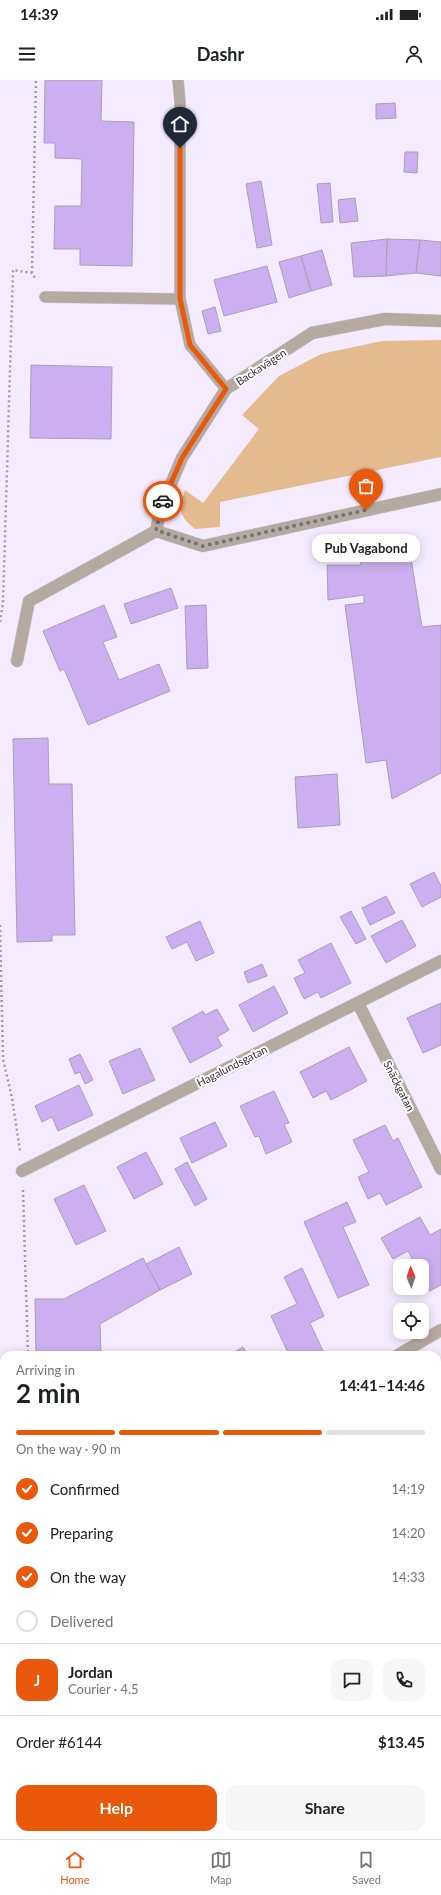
<!DOCTYPE html>
<meta charset="utf-8">
<style>
:root{--surface:#fff;--page:#f6f6f6;--text:#202124;--muted:#757577;--line:#e0e0e0;--accent:#ea580c}
body{margin:0;font-family:Lato,sans-serif;background:var(--page);color:var(--text);height:100vh;display:flex;flex-direction:column;font-size:15px;white-space:nowrap}
*{box-sizing:border-box;margin:0}
p{font-size:13px;color:var(--muted)}
.icon{flex:none;width:22px;height:22px;fill:none;stroke:currentColor;stroke-width:2;stroke-linecap:round;stroke-linejoin:round}
.map{position:relative;flex:1;overflow:hidden}
.drawer{position:absolute;left:0px;top:1271px;width:441px;height:488px;display:flex;flex-direction:column;background:var(--surface);border-radius:12px 12px 0 0;box-shadow:0 2px 10px #0003}
.drawer>*{flex:none}
.needle{width:26px;rotate:358deg}
.buttons{position:absolute;left:393px;top:1179px;display:grid;gap:8px}
.buttons a{display:grid;place-items:center;width:36px;height:36px;border-radius:8px;background:var(--surface);box-shadow:0 2px 10px #0003;font-size:20px}
.pin{position:absolute;display:grid;place-items:center;width:34px;height:34px;color:#fff;margin:-41px -17px;border-radius:50% 50% 50% 0;rotate:-45deg;box-shadow:0 0 4px #0007}
.pin .icon{rotate:45deg}
.courier{position:absolute;display:grid;place-items:center;width:40px;height:40px;margin:-20px;border:3px solid #ea580c;border-radius:50%;background:#fff;color:#222;box-shadow:0 1px 5px #0007}
.bubble{position:absolute;height:28px;border-radius:12px;background:var(--surface);box-shadow:0 2px 10px #0003;font-size:13px;font-weight:700;line-height:28px;text-align:center}
.headline em{font-style:normal;font-weight:700}
.headline div{display:flex;flex-direction:column-reverse}
.headline{display:flex;align-items:center;justify-content:space-between;height:68px;padding:0 16px}
h1{font-size:26px;font-weight:700;line-height:30px}
.bar{display:grid;grid-template-columns:repeat(4,1fr);gap:6px 4px;align-content:center;height:48px;padding:0 16px}
.bar i{height:5px;border-radius:3px;background:var(--line)}
.bar .selected{background:var(--accent)}
.bar p{grid-column:span 4}
.line{display:flex;align-items:center;gap:10px;padding:0 16px;border-top:1px solid var(--line)}
.line div{flex:1}
.round{display:grid;place-items:center;flex:none;width:42px;height:42px;border-radius:12px;background:var(--page)}
ol{padding:0 16px;list-style:none}
li{display:flex;align-items:center;gap:12px;height:44px}
li p{margin-inline-start:auto}
li .icon{padding:4px;border-radius:50%;background:var(--accent);color:#fff;stroke-width:4}
li:last-child{color:var(--muted)}
li i{width:22px;height:22px;border:2px solid var(--line);border-radius:50%}
.action{display:flex;gap:8px;margin-top:auto;padding:8px 16px}
.action a{flex:1;height:46px;border-radius:12px;background:var(--accent);color:#fff;font-size:16px;font-weight:700;line-height:46px;text-align:center}
.action a+a{background:var(--page);color:var(--text)}
.status{display:flex;justify-content:space-between;align-items:center;height:28px;padding:0 20px;background:var(--surface);direction:ltr}
.status svg{height:11px;fill:currentColor}
header{display:flex;justify-content:space-between;align-items:center;height:52px;padding:0 16px;background:var(--surface);font-size:18px;font-weight:700}
.dock{display:flex;justify-content:space-around;align-items:center;height:56px;border-top:1px solid var(--line);background:var(--surface);font-size:11px;color:var(--muted)}
.dock a{display:grid;justify-items:center;gap:2px}
.dock .selected{color:var(--accent)}
.map>svg:first-child{display:block}
</style>
<div class="status"><b>14:39</b><svg viewBox="0 0 49 12"><path d="M0 12V9h3v3zM5 12V6h3v6zM10 12V3h3v9zM15 12V0h3v12zM26 1h20v11H26zM47 4h2v5h-2z"/></svg></div>
<header><svg class="icon" aria-label="menu" viewBox="0 0 24 24"><path d="M4 6h16M4 12h16M4 18h16"/></svg>Dashr<svg class="icon" aria-label="person" viewBox="0 0 24 24"><circle cx="12" cy="8" r="4"/><path d="M4 21q1-7 8-7t8 7"/></svg></header>
<div class="map">
<svg width="441" height="1759" viewBox="0 0 441 1759">
<rect width="100%" height="100%" fill="#f4ecfe"/>
<path fill="#e5ba8f" d="M441,260v117l-221,45v25l-25,2c-17,-14 -16,-19 -10,-39l18,13 56,-74 -17,-14 37,-39 42,-22 61,-13z"/>
<g fill="#cbaff0" stroke="#aa9eba">
<path d="M45,0h57l-1,41 33,1 -2,144 -52,-1v-16h-26l1,-43h26l1,-47 -27,-1v-15h-11z"/>
<path d="M395,23l1,15 -20,1v-15z"/>
<path d="M405,72h13l-1,21 -13,-1z"/>
<path d="M261,101l11,64 -15,3 -11,-64z"/>
<path d="M330,103l3,39 -12,1 -4,-39z"/>
<path d="M355,118l3,23 -18,2 -2,-23z"/>
<path d="M387,159l33,1 -4,33 -30,3z"/>
<path d="M387,159l-1,37 -32,1 -3,-34z"/>
<path d="M420,160l21,2v34l-25,-3z"/>
<path d="M322,170l10,35 -21,6 -10,-35z"/>
<path d="M301,176l10,35 -22,7 -10,-36z"/>
<path d="M267,186l10,36 -53,14 -10,-36z"/>
<path d="M215,227l6,24 -13,3 -6,-23z"/>
<path d="M31,285l81,2 -1,72 -81,-1z"/>
<path d="M409,466l13,81 19,-2v148l-49,26 -6,-39 -20,3 -21,-158 19,-2v-8l-36,5 -1,-35h34l-2,-15z"/>
<path d="M171,508l7,20 -47,16 -7,-20z"/>
<path d="M104,525l13,32 -14,5 16,38 40,-16 11,27 -82,34 -24,-56 -4,2 -17,-40z"/>
<path d="M206,525l2,63 -21,1 -2,-63z"/>
<path d="M48,658l1,46h23l3,151h-23v6l-35,1 -4,-203z"/>
<path d="M337,694l3,51 -42,3 -3,-51z"/>
<path d="M434,792l7,14v11l-19,10 -12,-23z"/>
<path d="M386,816l9,17 -25,12 -8,-17z"/>
<path d="M351,831l15,28 -10,5 -16,-27z"/>
<path d="M402,840l14,26 -30,17 -15,-27z"/>
<path d="M200,841l14,32 -18,8 -9,-19 -15,7 -6,-12z"/>
<path d="M331,863l20,40 -30,15 -3,-6 -14,7 -10,-21 11,-5 -7,-13z"/>
<path d="M262,884l5,12 -19,7 -4,-11z"/>
<path d="M274,906l14,27 -35,19 -14,-27z"/>
<path d="M441,923v42l-18,8 -16,-35z"/>
<path d="M217,929l12,21 -12,7 5,9 -32,17 -18,-35 31,-17 2,4z"/>
<path d="M349,967l18,34 -36,19 -5,-9 -13,7 -13,-26z"/>
<path d="M140,968l15,32 -32,14 -14,-33z"/>
<path d="M80,974l13,26 -8,4 -5,-12 -5,2 -6,-15z"/>
<path d="M79,1005l14,30 -35,16 -6,-14 -10,5 -7,-16z"/>
<path d="M274,1011l15,32 -5,1 8,18 -26,12 -7,-18 -4,1 -15,-31z"/>
<path d="M215,1042l12,24 -35,17 -12,-25z"/>
<path d="M385,1045l8,16 5,-3 24,49 -36,18 -6,-12 -12,6 -10,-22 11,-5 -16,-32z"/>
<path d="M146,1072l17,32 -29,15 -17,-32z"/>
<path d="M187,1082l20,37 -12,7 -20,-37z"/>
<path d="M84,1105l22,46 -30,14 -22,-46z"/>
<path d="M347,1122l9,20 -13,5 26,58 -31,13 -34,-76z"/>
<path d="M420,1137l10,18 11,-6v56l-11,6 -8,-15v-10h-6l-8,-15 -15,8 -12,-21z"/>
<path d="M179,1167l13,27 -32,16 -14,-26z"/>
<path d="M143,1178l17,32 -60,34 1,31h-65l-1,-56h29z"/>
<path d="M302,1188l22,48 -14,7 13,28 -9,4h-25l-18,-39 26,-12 -13,-27z"/>
<path d="M243,1267l5,8h-19z"/>
<rect x="437" y="1360" width="4" height="29"/>
<rect x="437" y="1443" width="4" height="36"/>
<path d="M437,1511h4v58l-4,1z"/>
<path d="M437,1631h3l1,55h-4z"/>
<path d="M437,1742v17h-46v-4h46z"/>
<path d="M90,1755h54v2l-54,2z"/>
<rect x="217" y="1755" width="50" height="4"/>
<rect x="295" y="1755" width="56" height="4"/>
</g>
<g fill="none" stroke-linecap="round" stroke-linejoin="round">
<g stroke="#d1c9da" stroke-width="12">
<g id="service">
<path d="M178,0l2,22v197"/>
<path d="M45,217l135,2 10,46 36,44"/>
</g>
</g>
<g stroke="#d1c9da" stroke-width="13">
<path id="pedestrian" d="M398,1275l43,-25"/>
</g>
<g stroke="#d1c9da" stroke-width="13">
<g id="minor">
<path d="M156,451l47,15 238,-52"/>
<path d="M17,581l12,-60 127,-70 5,-24 21,-49 44,-69 86,-56 73,-14 56,2"/>
<path d="M358,923l83,166"/>
<path d="M22,1091l419,-210"/>
<path d="M437,1602h4"/>
<path d="M168,1759v-4"/>
</g>
</g>
<g stroke="#a29bab" stroke-width="2.5" stroke-dasharray="2 3" stroke-linecap="butt">
<path d="M32,193l4,-193"/>
<path d="M0,542l3,-19 10,-333 19,3 4,7"/>
<path d="M0,845l3,134 9,39 8,53"/>
<path d="M23,1110l5,165"/>
<path d="M0,1526l4,-2"/>
</g>
<use href="#service" stroke="#b5aaa0" stroke-width="11"/>
<use href="#pedestrian" stroke="#b5aaa0" stroke-width="12"/>
<use href="#minor" stroke="#b5aaa0" stroke-width="12"/>
</g>
<g fill="none" stroke-linecap="round" stroke-linejoin="round">
<path stroke="#756f7d" stroke-width="4" stroke-dasharray="0 7.2" d="M163,421l-7,29 47,16 163,-36"/>
<path stroke="#ea580c" stroke-width="5" d="M163,421l19,-43 44,-69 -36,-44 -10,-46v-151"/>
</g>
<g text-anchor="middle" stroke-width="4" stroke-linejoin="round" paint-order="stroke">
<g font-size="11" fill="#302b37" stroke="#fff">
<text transform="translate(261 287) rotate(-33)" y="4">Backavägen</text>
<text transform="translate(232 986) rotate(-27)" y="4">Hagalundsgatan</text>
<text transform="translate(399 1006) rotate(63)" y="4">Snäckgatan</text>
</g>
</g>
</svg>
<div class="buttons">
<a><svg class="needle" viewBox="-14 -14 28 28"><path d="M0-13l5 13h-10z" fill="#e53935"/><path d="M0 13l5-13h-10z" fill="#757577"/></svg></a>
<a><svg class="icon" aria-label="locate" viewBox="0 0 24 24"><circle cx="12" cy="12" r="6"/><path d="M12 2v4M12 18v4M2 12h4M18 12h4"/></svg></a>
</div>
<div class="pin" style="left:366px;top:430px;background:#ea580c"><svg class="icon" aria-label="bag" viewBox="0 0 24 24"><path d="M5 8h14l-1 12H6zM9 8a3 3 0 0 1 6 0"/></svg></div>
<div class="pin" style="left:180px;top:68px;background:#1f2937"><svg class="icon" aria-label="home" viewBox="0 0 24 24"><path d="M3 11l9-7 9 7M6 9v11h12V9"/></svg></div>
<div class="courier" style="left:163px;top:421px"><svg class="icon" aria-label="car" viewBox="0 0 24 24"><path d="M5 17H2v-5l4-1 3-4h7l3 4 3 1v5h-3M9 17h6M6 11h13"/><circle cx="7" cy="17" r="2"/><circle cx="17" cy="17" r="2"/></svg></div>
<div class="bubble" style="left:312px;top:454px;width:108px">Pub Vagabond</div>
<section class="drawer">
<div class="headline"><div><h1>2 min</h1><p>Arriving in</p></div><em>14:41–14:46</em></div>
<div class="bar"><i class="selected"></i><i class="selected"></i><i class="selected"></i><i></i><p>On the way · 90 m</p></div>
<ol>
<li><svg class="icon" aria-label="check" viewBox="0 0 24 24"><path d="M5 12l5 5 9-10"/></svg>Confirmed<p>14:19</p></li>
<li><svg class="icon" aria-label="check" viewBox="0 0 24 24"><path d="M5 12l5 5 9-10"/></svg>Preparing<p>14:20</p></li>
<li><svg class="icon" aria-label="check" viewBox="0 0 24 24"><path d="M5 12l5 5 9-10"/></svg>On the way<p>14:33</p></li>
<li><i></i>Delivered</li>
</ol>
<div class="line" style="height:72px"><b class="round" style="background:var(--accent);color:#fff">J</b><div><b>Jordan</b><p>Courier · 4.5</p></div><a class="round"><svg class="icon" aria-label="chat" viewBox="0 0 24 24"><path d="M4 5h16v11H9l-5 4z"/></svg></a><a class="round"><svg class="icon" aria-label="phone" viewBox="0 0 24 24"><path d="M5 4h4l2 5-3 2q2 4 5 5l2-3 5 2v4C11 20 4 13 5 4z"/></svg></a></div>
<div class="line" style="height:52px"><div>Order #6144</div><b>$13.45</b></div>
<div class="action"><a>Help</a><a>Share</a></div>
</section>
</div>
<nav class="dock">
<a class="selected"><svg class="icon" aria-label="home" viewBox="0 0 24 24"><path d="M3 11l9-7 9 7M6 9v11h12V9"/></svg>Home</a>
<a><svg class="icon" aria-label="map" viewBox="0 0 24 24"><path d="M3 6l6-2 6 2 6-2v14l-6 2-6-2-6 2zM9 4v14M15 6v14"/></svg>Map</a>
<a><svg class="icon" aria-label="saved" viewBox="0 0 24 24"><path d="M7 4h10v16l-5-4-5 4z"/></svg>Saved</a>
</nav>
